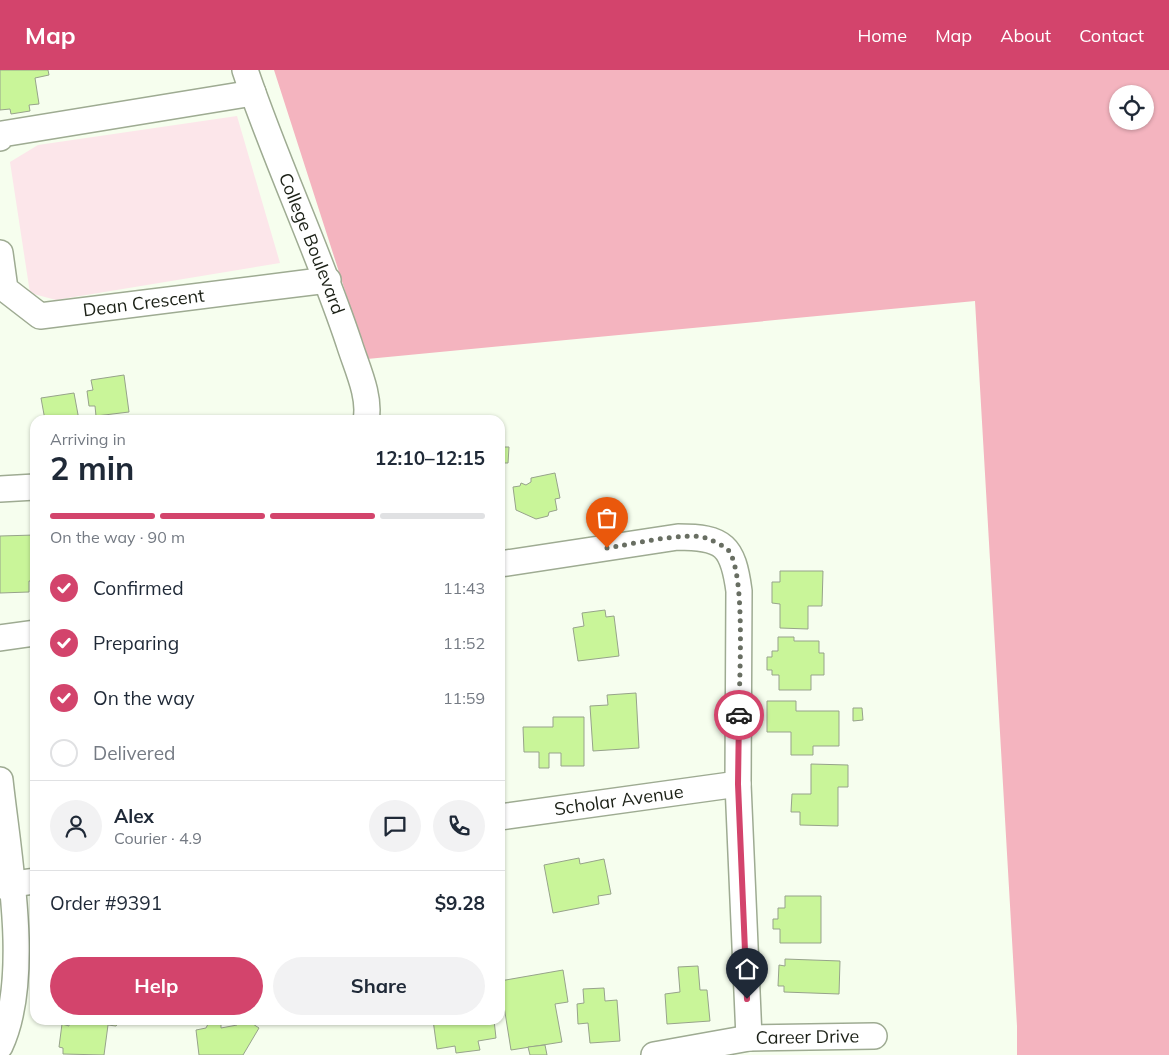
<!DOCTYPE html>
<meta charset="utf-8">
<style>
:root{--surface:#fff;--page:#f2f2f3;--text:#1f2937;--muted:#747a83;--line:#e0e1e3;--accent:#d3446c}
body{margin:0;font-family:Mulish,sans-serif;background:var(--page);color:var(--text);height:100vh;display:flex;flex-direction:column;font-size:19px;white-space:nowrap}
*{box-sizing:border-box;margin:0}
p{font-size:16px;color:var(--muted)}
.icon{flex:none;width:28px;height:28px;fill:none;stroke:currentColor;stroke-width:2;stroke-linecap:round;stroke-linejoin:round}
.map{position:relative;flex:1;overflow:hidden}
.sheet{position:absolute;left:30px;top:345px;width:475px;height:610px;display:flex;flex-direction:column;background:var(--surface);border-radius:15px;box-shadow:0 1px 4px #0004}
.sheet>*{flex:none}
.buttons{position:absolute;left:1109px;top:15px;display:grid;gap:10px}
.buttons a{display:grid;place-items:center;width:45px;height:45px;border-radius:50%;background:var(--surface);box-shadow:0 1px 4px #0004;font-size:25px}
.pin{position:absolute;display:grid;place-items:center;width:42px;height:42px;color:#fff;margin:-51px -21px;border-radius:50% 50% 50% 0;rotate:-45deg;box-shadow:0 0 5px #0007}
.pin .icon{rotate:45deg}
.courier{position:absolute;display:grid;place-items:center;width:50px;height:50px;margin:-25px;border:4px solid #d3446c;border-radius:50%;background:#fff;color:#222;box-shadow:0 1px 6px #0007}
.headline em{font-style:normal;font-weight:700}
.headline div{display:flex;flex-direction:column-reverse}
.headline{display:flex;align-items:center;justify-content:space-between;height:85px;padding:0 20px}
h1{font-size:32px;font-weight:700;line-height:38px}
.bar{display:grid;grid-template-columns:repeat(4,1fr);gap:8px 5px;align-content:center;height:60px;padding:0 20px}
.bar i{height:6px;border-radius:4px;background:var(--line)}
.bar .current{background:var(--accent)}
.bar p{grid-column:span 4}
.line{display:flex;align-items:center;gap:12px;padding:0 20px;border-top:1px solid var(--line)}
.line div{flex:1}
.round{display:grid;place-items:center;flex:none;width:52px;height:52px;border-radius:26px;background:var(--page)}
ol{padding:0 20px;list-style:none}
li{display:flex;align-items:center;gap:15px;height:55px}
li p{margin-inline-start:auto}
li .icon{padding:5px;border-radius:50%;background:var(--accent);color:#fff;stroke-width:4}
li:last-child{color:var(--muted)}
li i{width:28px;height:28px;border:2px solid var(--line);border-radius:50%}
.cta{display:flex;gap:10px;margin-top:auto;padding:10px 20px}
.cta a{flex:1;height:58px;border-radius:30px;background:var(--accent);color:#fff;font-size:20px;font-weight:700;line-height:58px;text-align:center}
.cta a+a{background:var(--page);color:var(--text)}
header{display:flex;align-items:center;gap:30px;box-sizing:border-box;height:70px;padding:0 25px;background:var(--accent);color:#fff}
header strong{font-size:24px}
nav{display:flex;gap:28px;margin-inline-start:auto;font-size:18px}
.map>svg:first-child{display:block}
</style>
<header>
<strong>Map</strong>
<nav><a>Home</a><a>Map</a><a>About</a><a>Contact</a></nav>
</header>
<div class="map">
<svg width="1169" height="985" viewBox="0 0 1169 985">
<rect width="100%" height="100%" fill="#f6feee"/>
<path fill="#fce6ea" d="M237,46l43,147 -224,37 -26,-7 -20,-131 28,-17z"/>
<path fill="#f4b4bf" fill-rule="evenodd" d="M274,0h895v985h-152v-29l-42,-725 -608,58zM1118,24h27v27h-27z"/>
<g fill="#c9f599" stroke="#97a38b">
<path d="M0,0h48l1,5 -14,3 4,26 -10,1 1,6 -19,3 -1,-5 -10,1z"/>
<path d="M124,305l5,37 -33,4 -1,-10h-6l-2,-15 6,-1 -2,-10z"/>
<path d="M74,323l5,27h-34l-4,-22z"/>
<path d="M500,377h9l-1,16h-8z"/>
<path d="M555,403l5,25 -5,1 2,11 -8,2 -1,4 -12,3 -20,-9 -3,-23 7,-1 1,-3 5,2 5,-3v-4z"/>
<path d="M35,465v46h-6v11l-29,1v-57z"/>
<path d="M780,501h43l-1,35h-14v23l-28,-1v-24l-8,-1v-21h8z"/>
<path d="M605,540l1,7 8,-1 5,40 -41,5 -5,-33 11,-2 -2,-13z"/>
<path d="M778,567h16v4h25v12h5v22h-13v15h-32v-15h-7v-5h-5v-13h5v-6h6z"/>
<path d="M636,623l3,55 -46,3 -3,-45 18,-1 -1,-10z"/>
<path d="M767,631h29v10h43v35h-26v9h-22v-23h-24z"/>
<path d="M853,638h9l1,12 -10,1z"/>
<path d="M553,647h31v49h-23v-13h-12v15h-10v-16h-15l-1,-25h30z"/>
<path d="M811,694l37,1v22h-10v39l-38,-1v-13h-9l1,-18h19z"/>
<path d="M579,788l1,6 24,-5 7,35 -13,2 1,8 -46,9 -9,-48z"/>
<path d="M785,826h36v47h-41v-14h-7v-10h5v-11h7z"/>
<path d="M785,889l55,2 -1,33 -55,-2v-6h-6l1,-21 6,1z"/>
<path d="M698,896l2,24h7l3,31 -43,3 -2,-30 15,-2 -2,-25z"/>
<path d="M563,900l5,32 -13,2 7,38 -51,8 -11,-69z"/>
<path d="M604,918l1,13 12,-1 3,41 -30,2 -2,-20 -10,1 -1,-20 7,-1 -1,-14z"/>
<path d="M69,950h52l-5,6 -8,-1 -4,30 -41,-1v-6l-4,-1 3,-23 7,2z"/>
<path d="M210,950l11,4v4l16,-3 -1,-5h15l-1,2 9,6 -16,27h-44l-3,-25 10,-2z"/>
<path d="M433,950h61l2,18 -18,3 2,9 -24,3 -1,-7 -18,3z"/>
<path d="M545,975l2,10h-17l-2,-8z"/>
</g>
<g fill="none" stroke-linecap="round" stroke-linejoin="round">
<g stroke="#9eab92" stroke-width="28">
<g id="minor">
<path id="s1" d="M245,0c31,92 73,180 104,273 7,23 22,53 17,77"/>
<path d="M0,68l2,-4 251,-41"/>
<path id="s2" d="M0,183l5,36 35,27 288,-36"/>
<path d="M0,419l35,-2"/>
<path d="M500,494l178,-27c46,0 55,9 61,54l-1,193 11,254"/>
<path d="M0,568l35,-5"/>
<path d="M0,710c8,75 32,198 0,266"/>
<path id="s3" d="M500,747l238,-33"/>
<path d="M0,816l35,-5"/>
<path id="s4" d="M654,985l95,-17 125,-2"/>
</g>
</g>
<use href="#minor" stroke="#fff" stroke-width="25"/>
</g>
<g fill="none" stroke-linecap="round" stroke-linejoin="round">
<path stroke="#686e62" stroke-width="5" stroke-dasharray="0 9" d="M607,478c21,-3 81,-17 99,-10 6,2 19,8 23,13 17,26 10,128 10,164"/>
<path stroke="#d3446c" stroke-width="6" d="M739,645l-1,69 9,215"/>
</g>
<g text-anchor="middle" stroke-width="5" stroke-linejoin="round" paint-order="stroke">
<g font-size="18" fill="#1b2016" stroke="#fff">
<text dy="6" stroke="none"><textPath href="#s1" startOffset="186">College Boulevard</textPath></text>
<text dy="6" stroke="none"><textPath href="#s2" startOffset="185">Dean Crescent</textPath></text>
<text dy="6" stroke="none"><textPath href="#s3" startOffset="120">Scholar Avenue</textPath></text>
<text dy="6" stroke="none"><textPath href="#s4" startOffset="155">Career Drive</textPath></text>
</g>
</g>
</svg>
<div class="buttons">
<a><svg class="icon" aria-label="locate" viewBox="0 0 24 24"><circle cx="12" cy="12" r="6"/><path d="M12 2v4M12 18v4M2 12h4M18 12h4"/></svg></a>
</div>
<div class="pin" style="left:607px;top:478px;background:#ea580c"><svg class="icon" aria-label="bag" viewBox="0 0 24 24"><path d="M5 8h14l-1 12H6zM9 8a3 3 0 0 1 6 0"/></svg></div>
<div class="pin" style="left:747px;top:929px;background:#1f2937"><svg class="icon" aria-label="home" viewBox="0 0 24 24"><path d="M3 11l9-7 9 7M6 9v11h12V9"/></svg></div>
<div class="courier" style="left:739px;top:645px"><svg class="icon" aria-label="car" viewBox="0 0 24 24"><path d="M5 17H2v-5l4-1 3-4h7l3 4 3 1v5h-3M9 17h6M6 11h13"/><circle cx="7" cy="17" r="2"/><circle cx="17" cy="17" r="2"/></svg></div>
<section class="sheet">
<div class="headline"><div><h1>2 min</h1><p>Arriving in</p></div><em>12:10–12:15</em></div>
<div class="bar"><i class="current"></i><i class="current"></i><i class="current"></i><i></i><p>On the way · 90 m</p></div>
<ol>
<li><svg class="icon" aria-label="check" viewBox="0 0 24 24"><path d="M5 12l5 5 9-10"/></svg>Confirmed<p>11:43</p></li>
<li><svg class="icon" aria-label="check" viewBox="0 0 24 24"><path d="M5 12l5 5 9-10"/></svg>Preparing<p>11:52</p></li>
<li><svg class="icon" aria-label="check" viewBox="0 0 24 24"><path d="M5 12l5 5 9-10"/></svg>On the way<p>11:59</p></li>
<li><i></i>Delivered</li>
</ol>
<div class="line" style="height:90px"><a class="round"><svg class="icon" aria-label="person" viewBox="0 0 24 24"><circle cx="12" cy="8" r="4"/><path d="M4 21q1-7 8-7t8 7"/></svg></a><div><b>Alex</b><p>Courier · 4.9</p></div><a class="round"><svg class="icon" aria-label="chat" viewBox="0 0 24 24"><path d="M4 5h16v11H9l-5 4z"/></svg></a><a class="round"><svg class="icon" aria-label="phone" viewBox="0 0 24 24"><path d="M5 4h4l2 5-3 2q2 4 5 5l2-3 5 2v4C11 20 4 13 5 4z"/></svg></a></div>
<div class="line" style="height:65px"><div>Order #9391</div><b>$9.28</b></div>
<div class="cta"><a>Help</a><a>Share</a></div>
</section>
</div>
